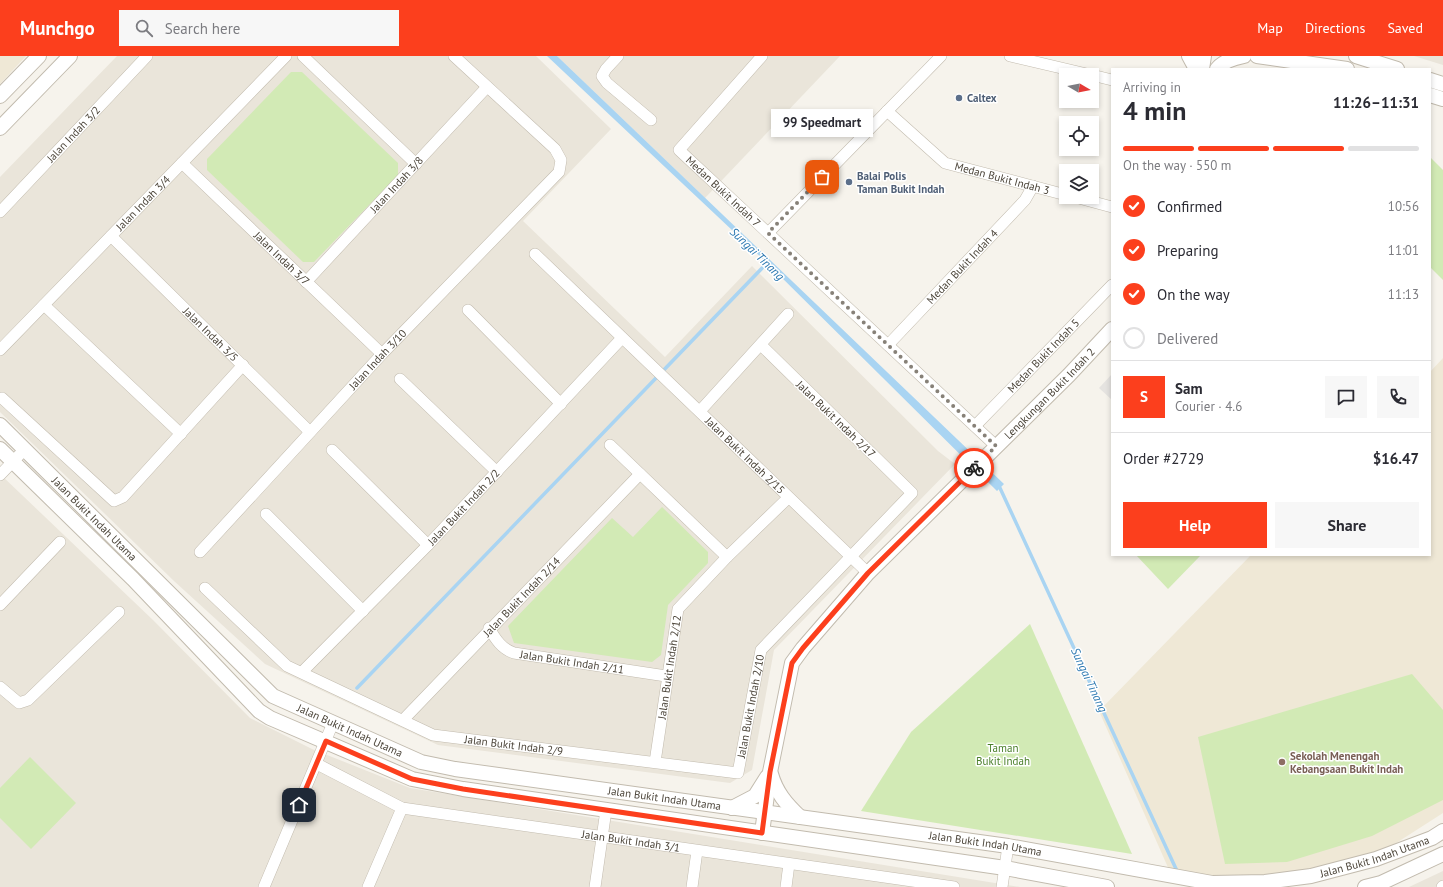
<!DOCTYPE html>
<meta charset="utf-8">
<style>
:root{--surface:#fff;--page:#f7f7f7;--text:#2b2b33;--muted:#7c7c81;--line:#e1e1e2;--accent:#fc3f1d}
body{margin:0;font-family:"PT Sans",sans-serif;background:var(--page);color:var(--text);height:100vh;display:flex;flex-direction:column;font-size:15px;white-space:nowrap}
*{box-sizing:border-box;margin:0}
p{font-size:13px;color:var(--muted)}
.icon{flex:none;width:22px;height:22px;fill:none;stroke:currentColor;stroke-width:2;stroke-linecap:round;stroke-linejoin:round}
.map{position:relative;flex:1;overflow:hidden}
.drawer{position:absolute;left:1111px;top:12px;width:320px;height:488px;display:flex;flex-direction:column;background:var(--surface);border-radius:0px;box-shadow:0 2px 6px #0003}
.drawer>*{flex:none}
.needle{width:26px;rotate:100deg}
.fabs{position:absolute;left:1059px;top:12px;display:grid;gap:8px}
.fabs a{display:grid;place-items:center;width:40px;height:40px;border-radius:0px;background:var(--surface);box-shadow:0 2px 6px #0003;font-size:20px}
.pin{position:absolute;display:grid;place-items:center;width:34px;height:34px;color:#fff;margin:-17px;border-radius:8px;box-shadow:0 2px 6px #0006}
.courier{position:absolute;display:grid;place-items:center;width:40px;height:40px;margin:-20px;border:3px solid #fc3f1d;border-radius:50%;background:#fff;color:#222;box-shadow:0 1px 5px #0007}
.bubble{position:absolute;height:28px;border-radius:0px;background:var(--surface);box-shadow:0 2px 6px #0003;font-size:13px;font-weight:700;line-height:28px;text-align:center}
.head em{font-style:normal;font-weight:700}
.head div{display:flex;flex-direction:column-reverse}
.head{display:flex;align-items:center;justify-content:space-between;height:68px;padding:0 12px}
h1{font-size:26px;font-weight:700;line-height:30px}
.bar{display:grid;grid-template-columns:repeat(4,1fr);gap:6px 4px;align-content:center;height:48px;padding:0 12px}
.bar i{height:5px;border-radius:3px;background:var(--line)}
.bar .on{background:var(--accent)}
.bar p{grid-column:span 4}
.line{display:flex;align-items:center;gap:10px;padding:0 12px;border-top:1px solid var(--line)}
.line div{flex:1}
.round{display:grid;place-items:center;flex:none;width:42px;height:42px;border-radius:0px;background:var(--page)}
ol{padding:0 12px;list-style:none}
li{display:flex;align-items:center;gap:12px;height:44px}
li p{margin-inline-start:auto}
li .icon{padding:4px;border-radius:50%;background:var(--accent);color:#fff;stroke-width:4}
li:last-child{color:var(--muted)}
li i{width:22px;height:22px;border:2px solid var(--line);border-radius:50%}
.action{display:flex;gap:8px;margin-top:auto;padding:8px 12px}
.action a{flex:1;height:46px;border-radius:0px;background:var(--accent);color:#fff;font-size:16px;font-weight:700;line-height:46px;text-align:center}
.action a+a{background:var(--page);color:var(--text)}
header{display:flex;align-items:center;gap:24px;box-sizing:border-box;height:56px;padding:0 20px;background:var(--accent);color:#fff}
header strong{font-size:19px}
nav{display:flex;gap:22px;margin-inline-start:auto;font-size:14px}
.search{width:280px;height:36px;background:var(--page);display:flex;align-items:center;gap:10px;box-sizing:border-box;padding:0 14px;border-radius:0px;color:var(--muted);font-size:15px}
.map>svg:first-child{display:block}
</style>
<header>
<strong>Munchgo</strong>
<div class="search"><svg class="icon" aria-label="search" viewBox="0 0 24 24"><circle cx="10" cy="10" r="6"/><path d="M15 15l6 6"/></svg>Search here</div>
<nav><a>Map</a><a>Directions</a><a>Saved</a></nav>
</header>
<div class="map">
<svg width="1443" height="831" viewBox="0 0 1443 831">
<rect width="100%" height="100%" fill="#f6f3ec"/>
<g fill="#eae5da">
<path d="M117,0h419l75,73 -88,92 142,136 87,-91 186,185 17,13 -181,186 -22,120 -22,13 -292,-38 -173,-81 -91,-83 -174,-169v-235z"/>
<path d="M557,0h283l-135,142z"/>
<path d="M1414,0h29v9z"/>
<path d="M0,418l153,146 97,98 62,31 98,39 610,99h-1020z"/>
<path d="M1443,815v16h-34z"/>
</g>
<g fill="#efe8d6">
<path d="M0,0h26l-26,28z"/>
<path d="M1443,302v455l-53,34 -86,25 -71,6 -63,-6 -71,-161 152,-156h179v-183z"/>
</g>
<g fill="#d2eab5">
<path d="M291,16h11l96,91v12l-84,87h-11l-96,-92v-11z"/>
<path d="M1430,101l13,13v110l-13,-13z"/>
<path d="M662,451l46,45v11l-40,42 -7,50 -9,7 -138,-19 -6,-17 104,-108 21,19z"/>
<path d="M1136,499h65l-33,34z"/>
<path d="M1030,568l102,230 -271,-43 50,-79z"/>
<path d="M1412,618l31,36v90l-71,36 -85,26 -62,2 -27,-127z"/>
<path d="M30,701l46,46 -45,46 -31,-31v-30z"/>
</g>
<path fill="#e5e3e0" d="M1112,318v26l-13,-12z"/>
<path fill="#a9d4f2" d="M547,0h10l447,428 -7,7 -230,-228z"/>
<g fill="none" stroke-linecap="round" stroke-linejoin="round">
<g stroke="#a9d4f2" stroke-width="3.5">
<path d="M1000,432l177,383"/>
<path d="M357,632l410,-425"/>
</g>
<g stroke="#c2bbae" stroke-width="12">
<g id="minor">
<path d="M303,0l113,108"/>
<path d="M618,0l-12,13 -4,7 5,7 44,37"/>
<path id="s1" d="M762,0l-83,94 317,296"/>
<path d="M1010,0l81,19"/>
<path d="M1092,19l20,5"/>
<path id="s2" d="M887,55l58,52 121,32"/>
<path id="s3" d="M182,107l200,191"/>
<path d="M1075,141l37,10"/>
<path id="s4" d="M0,156l147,-156"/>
<path d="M768,177l173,-177"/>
<path id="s5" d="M111,180l199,196"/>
<path id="s6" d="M535,198l333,319"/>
<path id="s7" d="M306,226l181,-195"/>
<path d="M44,249l137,129"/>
<path d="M468,254l93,94"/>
<path id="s8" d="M888,289l137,-145 8,-14"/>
<path id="s9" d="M0,294l286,-294"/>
<path d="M400,323l97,93"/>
<path d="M2,342l112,103 9,-4 120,-132"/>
<path d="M700,355l88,-97"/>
<path id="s10" d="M975,370l137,-141"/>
<path d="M610,389l117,112"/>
<path d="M332,394l96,95"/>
<path d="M0,419l25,-26"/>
<path d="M266,458l97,97"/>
<path id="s11" d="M200,496l182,-198 177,-182 2,-12 -6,-11 -101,-93"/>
<path id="s12" d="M205,532l82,78 146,69 305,38 23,-123 151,-157 -151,-148"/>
<path d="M0,549l60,-63"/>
<path id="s13" d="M489,572c7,12 13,21 25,25l152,23"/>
<path id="s14" d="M302,616l126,-127 194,-207"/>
<path d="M0,631l19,16 9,-3 91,-88"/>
<path id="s15" d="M403,664l237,-246"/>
<path id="s16" d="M655,706l23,-153 49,-52 61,-59"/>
<path id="s17" d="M317,708l85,44 552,79"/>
<path d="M264,831l69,-164"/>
<path d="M368,831l34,-79"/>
<path d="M595,831l11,-77"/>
<path d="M692,831l5,-36"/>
<path d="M786,831l3,-23"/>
<path d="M1002,831l6,-41"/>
<path d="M1442,831l1,-1"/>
</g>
</g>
<g stroke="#c2bbae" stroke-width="16">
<g id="tertiary">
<path d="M1189,0l7,13"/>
<path d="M1257,0l90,13"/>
<path d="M1356,0l41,13"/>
<path d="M1202,13l2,-13"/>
<path d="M1217,13c6,-8 17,-11 27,-13"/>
<path d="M1430,24l13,4"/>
<path d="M1430,39l13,4"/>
<path d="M0,40l39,-40"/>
<path d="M0,72l70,-72"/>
<path id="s18" d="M0,369l273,271 148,66 34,7 553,77 204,37 53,-1 46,-6 65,-17 56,-21 11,-7"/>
<path d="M0,393l133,130 126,132 11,7 142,61 51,10 542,79 102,19"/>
<path d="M771,718c5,18 15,30 29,43"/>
<path d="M732,752l23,-12 12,-19"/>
<path id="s19" d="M762,777l8,-61 22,-109 11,-15 65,-75 201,-198 43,-46"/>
<path d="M1365,831l16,-4 62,-29"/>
</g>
</g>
<use href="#minor" stroke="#fff" stroke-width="11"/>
<use href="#tertiary" stroke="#fff" stroke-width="14"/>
</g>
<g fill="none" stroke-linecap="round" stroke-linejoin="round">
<path stroke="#878178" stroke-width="4" stroke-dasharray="0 7.2" d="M822,121l-54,56 228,213 -22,22"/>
<path stroke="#fc3f1d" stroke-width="5" d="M299,749l27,-64 86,38 51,10 299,44 8,-61 22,-109 11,-15 65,-75 106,-105"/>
</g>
<g fill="#5c6f8a" stroke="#fff" stroke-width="1.5">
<circle cx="959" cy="42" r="4"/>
<circle cx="849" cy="126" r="4"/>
</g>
<circle fill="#8d6e63" stroke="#fff" stroke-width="1.5" cx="1282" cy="706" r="4"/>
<g text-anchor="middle" stroke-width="3" stroke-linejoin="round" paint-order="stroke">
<g font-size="11" font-weight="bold" fill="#4e5e75" stroke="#fff" text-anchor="start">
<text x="967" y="46">Caltex</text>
<text x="857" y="124">Balai Polis<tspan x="857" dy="13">Taman Bukit Indah</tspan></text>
</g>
<g font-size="11" fill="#4b4439" stroke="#fff">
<text dy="4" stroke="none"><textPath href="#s4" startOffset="107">Jalan Indah 3/2</textPath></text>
<text dy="4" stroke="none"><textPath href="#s2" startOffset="137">Medan Bukit Indah 3</textPath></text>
<text dy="4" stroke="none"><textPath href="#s7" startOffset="133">Jalan Indah 3/8</textPath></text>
<text dy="4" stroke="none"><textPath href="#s1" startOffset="186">Medan Bukit Indah 7</textPath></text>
<text dy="4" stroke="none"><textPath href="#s9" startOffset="205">Jalan Indah 3/4</textPath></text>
<text dy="4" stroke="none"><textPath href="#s3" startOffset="138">Jalan Indah 3/7</textPath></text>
<text dy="4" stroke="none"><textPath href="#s8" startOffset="108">Medan Bukit Indah 4</textPath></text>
<text dy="4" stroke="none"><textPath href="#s5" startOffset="140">Jalan Indah 3/5</textPath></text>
<text dy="4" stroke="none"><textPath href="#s10" startOffset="98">Medan Bukit Indah 5</textPath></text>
<text dy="4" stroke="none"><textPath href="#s11" startOffset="262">Jalan Indah 3/10</textPath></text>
<text dy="4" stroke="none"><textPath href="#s19" startOffset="546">Lengkungan Bukit Indah 2</textPath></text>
<text transform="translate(836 363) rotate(44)" y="4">Jalan Bukit Indah 2/17</text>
<text dy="4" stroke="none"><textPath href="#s6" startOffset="291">Jalan Bukit Indah 2/15</textPath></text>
<text dy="4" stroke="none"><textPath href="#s14" startOffset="231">Jalan Bukit Indah 2/2</textPath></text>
<text dy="4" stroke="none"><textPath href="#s18" startOffset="133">Jalan Bukit Indah Utama</textPath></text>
<text dy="4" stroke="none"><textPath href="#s15" startOffset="171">Jalan Bukit Indah 2/14</textPath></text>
<text dy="4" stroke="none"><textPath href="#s13" startOffset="95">Jalan Bukit Indah 2/11</textPath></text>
<text dy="4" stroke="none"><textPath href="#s16" startOffset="96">Jalan Bukit Indah 2/12</textPath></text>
<text dy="4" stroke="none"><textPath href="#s12" startOffset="650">Jalan Bukit Indah 2/10</textPath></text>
<text dy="4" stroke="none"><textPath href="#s18" startOffset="469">Jalan Bukit Indah Utama</textPath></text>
<text dy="4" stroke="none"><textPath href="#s12" startOffset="356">Jalan Bukit Indah 2/9</textPath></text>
<text dy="4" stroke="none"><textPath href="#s18" startOffset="793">Jalan Bukit Indah Utama</textPath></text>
<text dy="4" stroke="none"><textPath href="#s17" startOffset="327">Jalan Bukit Indah 3/1</textPath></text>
<text dy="4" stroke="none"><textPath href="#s18" startOffset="1117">Jalan Bukit Indah Utama</textPath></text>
<text dy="4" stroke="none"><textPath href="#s18" startOffset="1513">Jalan Bukit Indah Utama</textPath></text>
</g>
<g font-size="11" fill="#4a7f2a" stroke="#fff">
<text x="1003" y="696">Taman<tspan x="1003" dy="13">Bukit Indah</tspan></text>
</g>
<g font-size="11" font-weight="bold" fill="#785e54" stroke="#fff" text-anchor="start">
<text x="1290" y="704">Sekolah Menengah<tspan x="1290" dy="13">Kebangsaan Bukit Indah</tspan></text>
</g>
<g font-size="12" font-style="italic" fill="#2e7ab2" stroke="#fff">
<text transform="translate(757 198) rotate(44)" y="4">Sungai Tinang</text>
<text transform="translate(1089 624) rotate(65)" y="4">Sungai Tinang</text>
</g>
</g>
</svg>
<div class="fabs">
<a><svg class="needle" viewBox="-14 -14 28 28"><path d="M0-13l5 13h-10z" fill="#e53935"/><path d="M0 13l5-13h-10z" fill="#7c7c81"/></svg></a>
<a><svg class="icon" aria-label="locate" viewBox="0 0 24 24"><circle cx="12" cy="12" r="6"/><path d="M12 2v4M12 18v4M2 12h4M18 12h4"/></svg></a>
<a><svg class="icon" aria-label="layers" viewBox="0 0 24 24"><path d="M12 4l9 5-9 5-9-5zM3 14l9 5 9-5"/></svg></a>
</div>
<div class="pin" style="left:822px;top:121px;background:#ea580c"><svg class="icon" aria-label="bag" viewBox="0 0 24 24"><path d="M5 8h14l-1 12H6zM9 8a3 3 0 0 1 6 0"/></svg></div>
<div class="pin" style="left:299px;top:749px;background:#1f2937"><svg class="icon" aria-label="home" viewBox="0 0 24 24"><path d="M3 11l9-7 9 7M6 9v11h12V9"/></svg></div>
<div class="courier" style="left:974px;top:412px"><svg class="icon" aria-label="bike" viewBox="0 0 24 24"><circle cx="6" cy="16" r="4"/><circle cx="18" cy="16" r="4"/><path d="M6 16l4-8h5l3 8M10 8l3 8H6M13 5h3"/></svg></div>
<div class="bubble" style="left:771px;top:53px;width:102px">99 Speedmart</div>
<section class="drawer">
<div class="head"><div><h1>4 min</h1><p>Arriving in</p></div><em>11:26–11:31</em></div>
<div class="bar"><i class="on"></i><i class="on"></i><i class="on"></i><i></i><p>On the way · 550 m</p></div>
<ol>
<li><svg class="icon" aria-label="check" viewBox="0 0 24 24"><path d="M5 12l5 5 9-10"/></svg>Confirmed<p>10:56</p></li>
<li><svg class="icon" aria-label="check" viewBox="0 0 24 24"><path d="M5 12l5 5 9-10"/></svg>Preparing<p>11:01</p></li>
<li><svg class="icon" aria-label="check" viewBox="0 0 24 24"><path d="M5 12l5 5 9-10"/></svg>On the way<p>11:13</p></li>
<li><i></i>Delivered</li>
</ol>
<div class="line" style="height:72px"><b class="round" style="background:var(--accent);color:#fff">S</b><div><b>Sam</b><p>Courier · 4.6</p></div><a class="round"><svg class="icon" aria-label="chat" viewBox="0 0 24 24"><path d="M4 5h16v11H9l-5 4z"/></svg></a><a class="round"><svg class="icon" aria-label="phone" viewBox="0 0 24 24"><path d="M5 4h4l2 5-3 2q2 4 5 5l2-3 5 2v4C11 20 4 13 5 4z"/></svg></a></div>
<div class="line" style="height:52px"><div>Order #2729</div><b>$16.47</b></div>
<div class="action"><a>Help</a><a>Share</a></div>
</section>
</div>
